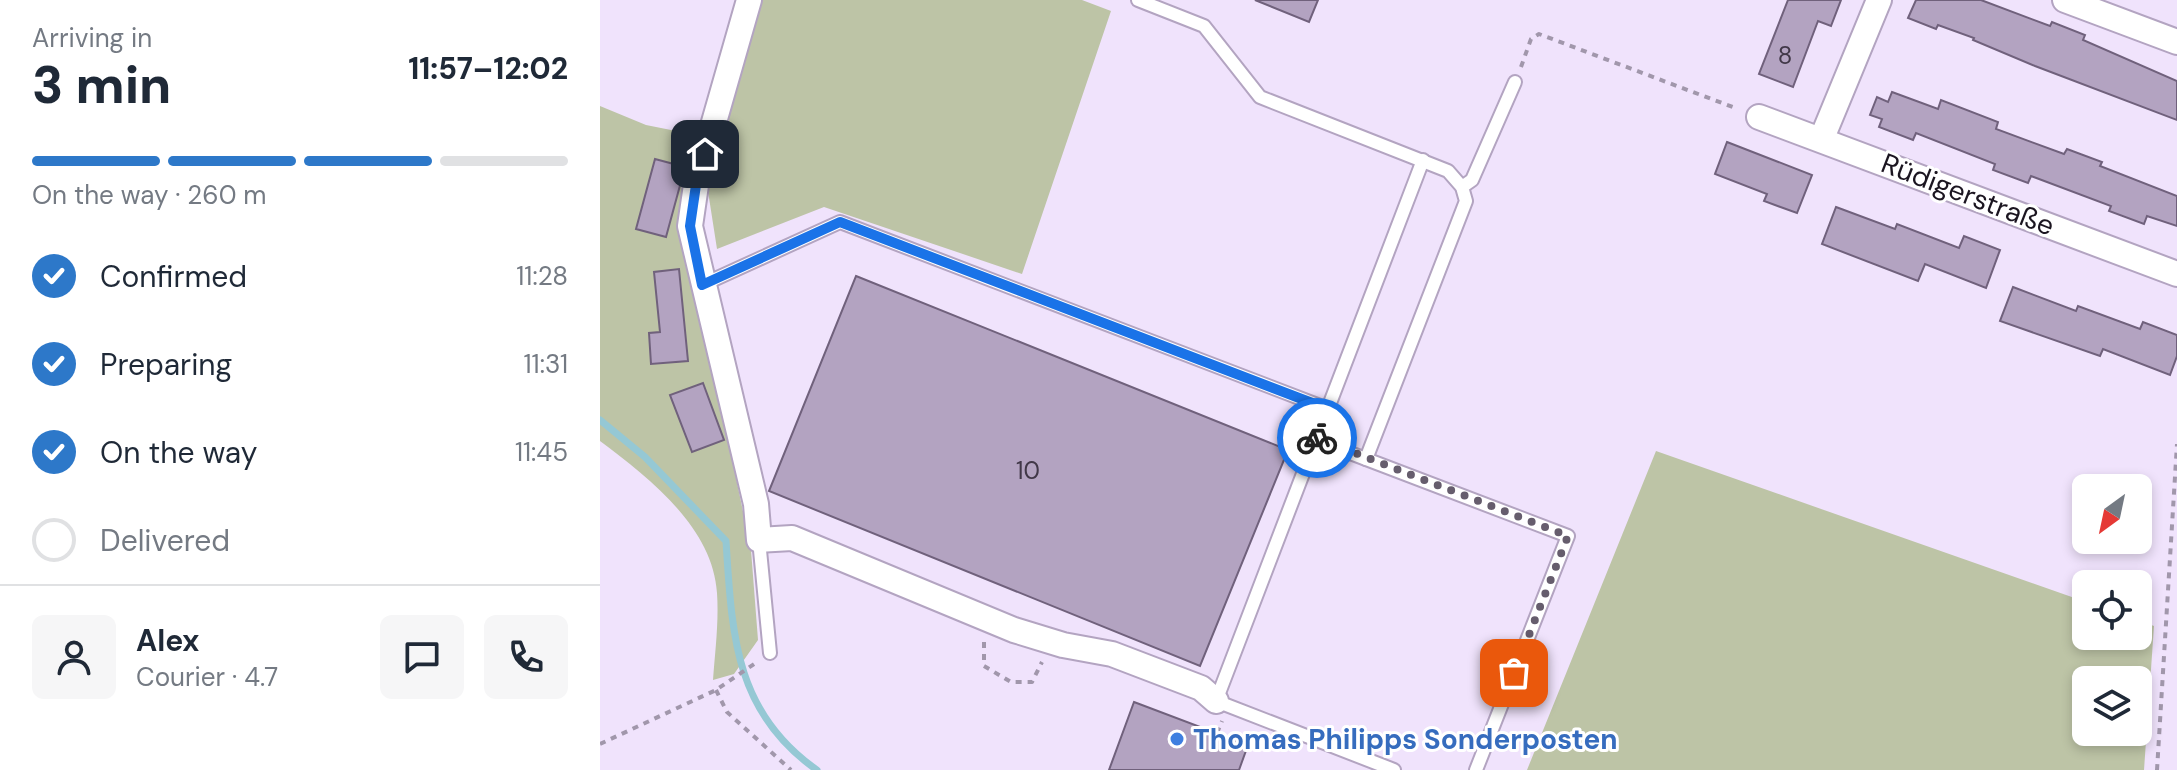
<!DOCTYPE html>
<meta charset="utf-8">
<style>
:root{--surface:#fff;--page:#f6f6f7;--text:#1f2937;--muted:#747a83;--line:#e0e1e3;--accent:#2d78c9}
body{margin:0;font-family:"DM Sans",sans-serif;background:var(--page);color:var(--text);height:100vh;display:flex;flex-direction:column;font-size:30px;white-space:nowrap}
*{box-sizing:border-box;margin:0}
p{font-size:26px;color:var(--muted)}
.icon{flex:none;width:44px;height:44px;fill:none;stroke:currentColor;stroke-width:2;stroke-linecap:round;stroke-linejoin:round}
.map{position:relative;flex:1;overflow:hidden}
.details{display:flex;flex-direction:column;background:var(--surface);width:600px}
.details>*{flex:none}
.needle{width:52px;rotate:213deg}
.buttons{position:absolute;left:1472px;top:474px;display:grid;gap:16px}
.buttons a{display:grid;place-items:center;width:80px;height:80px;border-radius:12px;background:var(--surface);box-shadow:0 4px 12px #0003;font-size:40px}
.pin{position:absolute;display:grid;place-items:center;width:68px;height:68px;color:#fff;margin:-34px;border-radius:16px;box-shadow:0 4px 12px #0006}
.courier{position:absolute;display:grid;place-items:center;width:80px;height:80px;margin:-40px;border:6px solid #1a73e8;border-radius:50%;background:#fff;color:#222;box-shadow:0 2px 10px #0007}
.summary em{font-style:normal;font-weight:800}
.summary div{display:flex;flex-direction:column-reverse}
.summary{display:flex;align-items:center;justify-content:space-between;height:136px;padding:0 32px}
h1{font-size:52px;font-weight:800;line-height:60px}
.bar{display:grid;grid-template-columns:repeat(4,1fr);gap:12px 8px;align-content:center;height:96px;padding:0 32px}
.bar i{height:10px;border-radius:6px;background:var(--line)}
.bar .active{background:var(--accent)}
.bar p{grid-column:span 4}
.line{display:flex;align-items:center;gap:20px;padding:0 32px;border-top:2px solid var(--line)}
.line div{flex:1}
.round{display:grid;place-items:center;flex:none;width:84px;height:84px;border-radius:12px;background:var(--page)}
ol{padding:0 32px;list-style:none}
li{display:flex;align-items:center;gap:24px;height:88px}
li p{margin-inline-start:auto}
li .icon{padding:8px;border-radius:50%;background:var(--accent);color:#fff;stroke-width:4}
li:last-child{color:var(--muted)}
li i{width:44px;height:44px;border:4px solid var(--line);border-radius:50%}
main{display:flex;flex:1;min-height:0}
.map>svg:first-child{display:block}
</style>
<main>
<section class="details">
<div class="summary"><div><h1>3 min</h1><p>Arriving in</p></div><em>11:57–12:02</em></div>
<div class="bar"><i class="active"></i><i class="active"></i><i class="active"></i><i></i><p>On the way · 260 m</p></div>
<ol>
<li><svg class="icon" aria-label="check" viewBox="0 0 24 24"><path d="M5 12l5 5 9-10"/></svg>Confirmed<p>11:28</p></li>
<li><svg class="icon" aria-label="check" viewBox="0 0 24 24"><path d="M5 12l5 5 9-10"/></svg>Preparing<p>11:31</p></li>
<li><svg class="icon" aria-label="check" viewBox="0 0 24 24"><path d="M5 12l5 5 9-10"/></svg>On the way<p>11:45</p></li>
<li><i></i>Delivered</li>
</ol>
<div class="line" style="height:144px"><a class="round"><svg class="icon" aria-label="person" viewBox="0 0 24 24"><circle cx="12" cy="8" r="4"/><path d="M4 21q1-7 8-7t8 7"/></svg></a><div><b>Alex</b><p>Courier · 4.7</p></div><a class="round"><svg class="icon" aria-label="chat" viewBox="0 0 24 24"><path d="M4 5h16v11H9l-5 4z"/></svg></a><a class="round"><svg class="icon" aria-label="phone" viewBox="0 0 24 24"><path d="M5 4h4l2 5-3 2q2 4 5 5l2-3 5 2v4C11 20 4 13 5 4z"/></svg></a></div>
</section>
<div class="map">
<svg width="1577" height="770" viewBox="0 0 1577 770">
<rect width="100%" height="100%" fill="#f0e3fc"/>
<g fill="#bdc4a6" fill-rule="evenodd">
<path d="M161,0h321l29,11 -89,263 -198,-67 -107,42 -12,-77z"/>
<path d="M0,106l46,19 60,12 -23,85 68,328 7,90 -24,34 -21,6c2,-28 6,-58 4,-87 -4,-66 -69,-116 -117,-152z"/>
<path d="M1056,451l430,151v34h52v-16l16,6 -10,144h-617zM1538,680v52h-52v-52z"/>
</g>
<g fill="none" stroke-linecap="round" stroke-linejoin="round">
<path stroke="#95c8d4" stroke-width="7" d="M0,420l45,37 81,84c6,92 8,171 91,229"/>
</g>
<g fill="#b3a3c1" stroke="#70617c" stroke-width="2">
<path d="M655,0h63l-9,22z"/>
<path d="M1188,0h53l-10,26 -13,-5 -25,66 -34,-13z"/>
<path d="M1316,0h65l69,26 2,-4 33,13 -2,5 94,41v39l-142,-54 -62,-26 1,-2 -36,-13 -2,4 -28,-11z"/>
<path d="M1292,92l46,17 3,-9 57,22 -2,7 68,25 3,-5 35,13 -2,4 77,30v30l-30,-10 -3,8 -35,-13 2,-5 -80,-30 -3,7 -35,-13 2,-6 -79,-31 -3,7 -34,-13 3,-8 -12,-4 7,-18 11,5z"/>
<path d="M1127,142l85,33 -15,38 -33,-12 3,-7 -52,-20z"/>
<path d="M55,159l30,8 -19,70 -30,-8z"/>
<path d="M1236,207l59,22 2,-5 62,24 5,-12 36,14 -14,38 -61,-24 -7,17 -96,-37z"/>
<path d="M79,269l9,92 -37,3 -2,-31 11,-1 -6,-60z"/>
<path d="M256,276l432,174 -88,216 -431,-175z"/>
<path d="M1413,287l63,24 2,-5 62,23 3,-7 34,13v21l-7,19 -67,-26 -3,7 -100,-35z"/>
<path d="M103,383l21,57 -32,12 -22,-57z"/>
<path d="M534,702l114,43 -9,25h-130z"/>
</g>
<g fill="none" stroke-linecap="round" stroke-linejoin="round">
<g stroke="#b3a4c1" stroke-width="16">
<g id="lane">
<path d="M538,0l66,26 56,71 188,74 14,16 4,14 -100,258"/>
<path d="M862,187l10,-7 43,-98"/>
<path d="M102,285l138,-63 488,187"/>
<path d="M716,440l252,96 -92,234"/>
<path d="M159,540l11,113"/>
<path d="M794,770l-178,-69 207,-541"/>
</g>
</g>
<g stroke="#b3a4c1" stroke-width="28">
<g id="street">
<path d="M149,0l-53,185 -6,41 66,278 3,36 33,-2 222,92 49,15 49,9 89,34 15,13"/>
<path d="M1465,0l112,42"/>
<path d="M1159,117l418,157"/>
<path d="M1222,138l57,-138"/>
</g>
</g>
<g stroke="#a197ab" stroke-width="4" stroke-dasharray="6 6" stroke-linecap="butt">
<path d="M921,67l10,-28 8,-5 199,75"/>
<path d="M384,642v24l27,16h21l10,-20"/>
<path d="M116,690l11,22 64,58"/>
<path d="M617,733l5,-12"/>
<path d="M0,744l116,-54 41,-28"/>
<path d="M1557,770l20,-326"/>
</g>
<use href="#lane" stroke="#fff" stroke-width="12"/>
<use href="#street" stroke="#fff" stroke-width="24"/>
</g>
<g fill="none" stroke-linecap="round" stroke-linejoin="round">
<path stroke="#665d6d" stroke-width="8" stroke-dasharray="0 14.4" d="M717,438l251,98 -54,137"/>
<path stroke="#1a73e8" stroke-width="10" d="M105,154l-9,31 -6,41 12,59 138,-63 488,187 -11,29"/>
</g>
<circle fill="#3f7fe0" stroke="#fff" stroke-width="3" cx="577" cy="739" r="8"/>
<g text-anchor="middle" stroke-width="6" stroke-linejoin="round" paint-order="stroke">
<g font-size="24" fill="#413848">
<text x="1185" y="64">8</text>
<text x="428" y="479">10</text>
</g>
<g font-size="28" fill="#1b1520" stroke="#fff">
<text transform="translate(1368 194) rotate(21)" y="10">Rüdigerstraße</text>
</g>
<g font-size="28" font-weight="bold" fill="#366cbe" stroke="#fff" text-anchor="start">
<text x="593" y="749">Thomas Philipps Sonderposten</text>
</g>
</g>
</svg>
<div class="buttons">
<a><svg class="needle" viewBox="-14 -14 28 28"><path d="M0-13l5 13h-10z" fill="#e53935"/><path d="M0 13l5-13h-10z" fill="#747a83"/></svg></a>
<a><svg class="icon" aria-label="locate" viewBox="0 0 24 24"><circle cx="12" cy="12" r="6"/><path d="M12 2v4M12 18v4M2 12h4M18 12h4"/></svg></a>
<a><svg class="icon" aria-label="layers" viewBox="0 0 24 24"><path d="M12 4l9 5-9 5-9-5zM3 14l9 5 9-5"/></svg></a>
</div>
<div class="pin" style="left:914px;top:673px;background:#ea580c"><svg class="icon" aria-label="bag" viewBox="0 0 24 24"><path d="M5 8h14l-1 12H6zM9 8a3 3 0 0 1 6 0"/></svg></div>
<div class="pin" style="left:105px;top:154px;background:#1f2937"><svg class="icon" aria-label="home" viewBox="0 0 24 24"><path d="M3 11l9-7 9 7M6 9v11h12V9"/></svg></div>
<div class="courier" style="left:717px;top:438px"><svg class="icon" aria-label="bike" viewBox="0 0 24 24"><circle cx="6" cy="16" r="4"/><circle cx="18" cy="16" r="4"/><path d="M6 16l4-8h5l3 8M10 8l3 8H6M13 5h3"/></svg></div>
</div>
</main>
